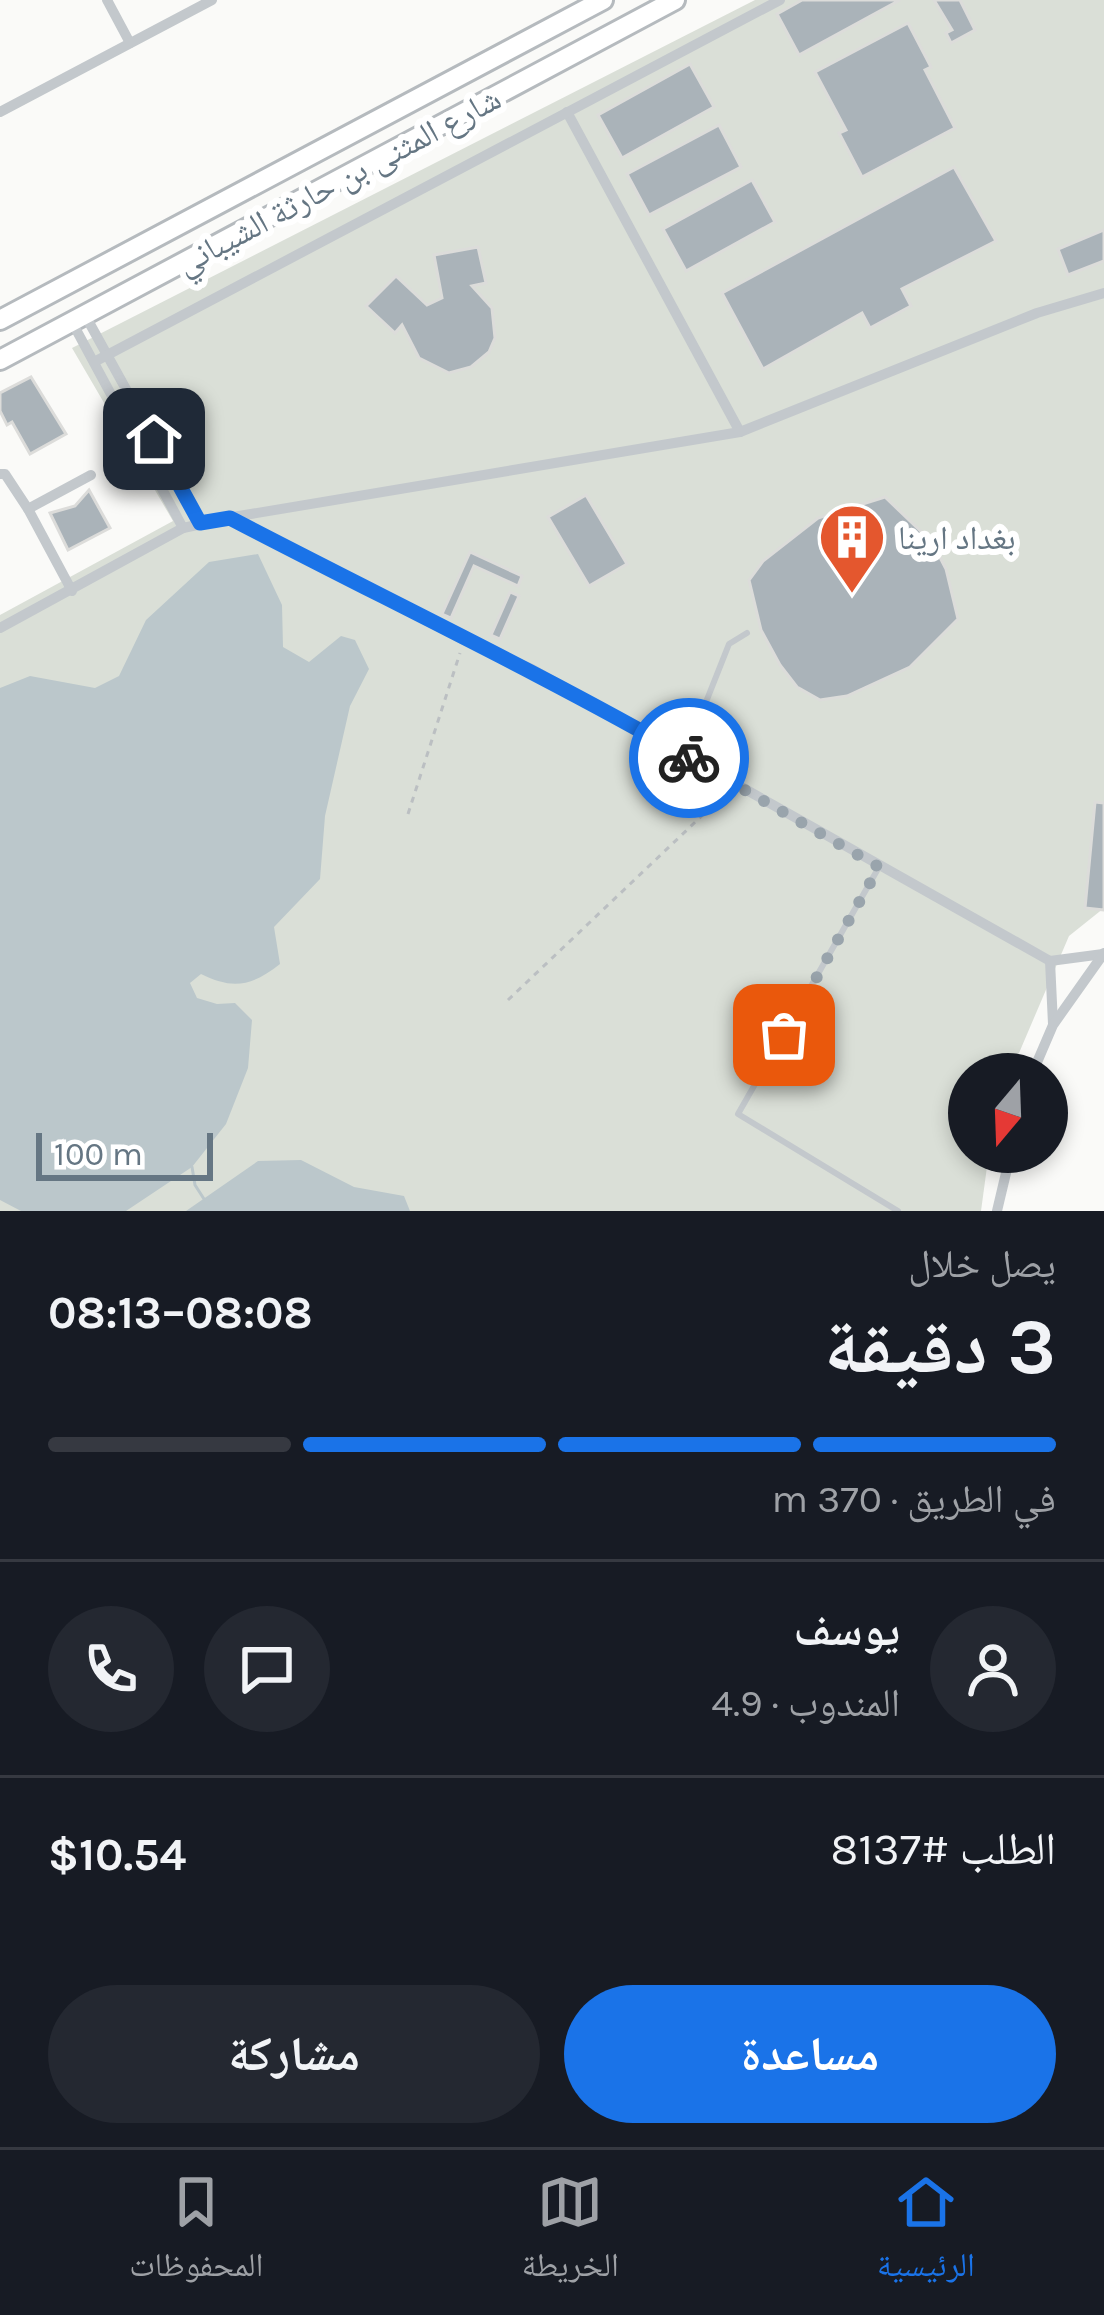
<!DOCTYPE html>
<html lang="ar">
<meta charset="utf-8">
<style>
:root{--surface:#171b24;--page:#242831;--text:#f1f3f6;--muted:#9ea1a6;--line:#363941;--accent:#1a73e8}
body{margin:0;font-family:Karla,"Noto Naskh Arabic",sans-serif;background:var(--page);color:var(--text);direction:rtl;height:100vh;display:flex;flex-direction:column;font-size:45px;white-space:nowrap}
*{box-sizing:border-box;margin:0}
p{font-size:39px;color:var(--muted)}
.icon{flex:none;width:66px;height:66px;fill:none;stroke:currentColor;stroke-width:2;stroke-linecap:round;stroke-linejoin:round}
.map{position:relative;height:1211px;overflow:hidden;direction:ltr}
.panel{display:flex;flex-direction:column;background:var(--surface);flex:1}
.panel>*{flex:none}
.needle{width:78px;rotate:199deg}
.buttons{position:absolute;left:948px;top:1053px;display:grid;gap:24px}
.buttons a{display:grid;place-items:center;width:120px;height:120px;border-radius:50%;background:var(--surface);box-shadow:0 6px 18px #0003;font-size:60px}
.scale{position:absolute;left:36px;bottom:30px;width:177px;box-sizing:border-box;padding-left:12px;border:6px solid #657683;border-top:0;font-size:33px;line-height:42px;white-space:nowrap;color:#657683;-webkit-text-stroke:9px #fff;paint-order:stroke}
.pin{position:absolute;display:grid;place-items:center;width:102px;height:102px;color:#fff;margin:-51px;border-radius:24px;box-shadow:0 6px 18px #0006}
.courier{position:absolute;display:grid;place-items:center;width:120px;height:120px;margin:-60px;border:9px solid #1a73e8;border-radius:50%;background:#fff;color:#222;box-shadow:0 3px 15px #0007}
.summary em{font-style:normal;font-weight:700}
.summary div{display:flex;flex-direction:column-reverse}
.summary{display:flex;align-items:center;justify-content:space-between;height:204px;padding:0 48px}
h1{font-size:78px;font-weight:700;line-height:90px}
.bar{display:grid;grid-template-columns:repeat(4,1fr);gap:18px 12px;align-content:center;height:144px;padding:0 48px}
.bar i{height:15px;border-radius:9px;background:var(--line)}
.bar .active{background:var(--accent)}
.bar p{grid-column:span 4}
.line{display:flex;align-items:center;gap:30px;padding:0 48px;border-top:3px solid var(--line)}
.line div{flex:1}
.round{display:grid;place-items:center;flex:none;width:126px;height:126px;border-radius:63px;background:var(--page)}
.cta{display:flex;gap:24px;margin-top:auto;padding:24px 48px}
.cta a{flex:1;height:138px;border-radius:72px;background:var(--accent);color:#fff;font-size:48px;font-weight:700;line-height:138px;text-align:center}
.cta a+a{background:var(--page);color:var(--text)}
.tabs{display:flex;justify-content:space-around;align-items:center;height:168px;border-top:3px solid var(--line);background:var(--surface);font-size:33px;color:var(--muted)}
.tabs a{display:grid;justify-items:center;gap:6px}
.tabs .active{color:var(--accent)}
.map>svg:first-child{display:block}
</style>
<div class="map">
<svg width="1104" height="1211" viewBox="0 0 1104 1211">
<rect width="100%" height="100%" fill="#fafaf8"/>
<path fill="#dadfd7" d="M755,0h349v908l-35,28 -59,138h-41v78h20l-8,59h-981v-596l173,-94 -101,-173z"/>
<g fill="#bbc7cb">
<path d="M258,554l24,51 1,42 26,15 32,-26 14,4 14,29 -19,37 -25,110 -5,63 -46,48 6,37c-28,22 -47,26 -79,10l-11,9 7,15 20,6 18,-1 17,17 -4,48 -22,56 -34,43 -66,44h-105l-21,-11v-512l30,-12 65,12 24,-12 27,-56 63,-58z"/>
<path d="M301,1160l53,27 50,9 6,15h-224l72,-50z"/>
</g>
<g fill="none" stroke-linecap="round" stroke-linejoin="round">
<path stroke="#bbc7cb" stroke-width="3" d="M192,1167l3,18 9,14"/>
</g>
<g fill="#aab3b9" stroke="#dcdcda" stroke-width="3">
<path d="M802,0h98l-101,55 -22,-41z"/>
<path d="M934,0h26l15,30 -24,13 -5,-10 6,-3z"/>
<path d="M908,23l23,44 -6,3 30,58 -93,49 -23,-44 7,-3 -31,-58z"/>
<path d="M690,64l24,43 -92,51 -24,-43z"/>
<path d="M719,125l22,42 -92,48 -22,-41z"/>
<path d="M954,167l42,74 -94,48 9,17 -41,22 -8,-15 -99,56 -41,-76z"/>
<path d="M752,180l23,42 -89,49 -23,-42z"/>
<path d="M1104,230v31l-36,14 -10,-26z"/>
<path d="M478,247l8,36 -14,3 20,22 3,30 -6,14 -18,15 -22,6 -30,-15 -17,-33 -7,8 -29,-27 30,-30 31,29 15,-7 -8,-43z"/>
<path d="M31,377l35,57 -36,20 -18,-32 -5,3 -7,-14v-18z"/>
<path d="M89,490l21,38 -42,22 -18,-37 25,-7z"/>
<path d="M586,495l41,69 -38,22 -41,-69z"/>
<path d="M885,497l47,45 14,27 12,50 -48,48 -63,29 -27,4 -23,-13 -17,-22 -19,-35 -12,-50 14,-19 55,-43z"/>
<path d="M470,552l52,24 -4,10 -44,-20 -23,52 -9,-4z"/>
<path d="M510,592l9,4 -19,43 -9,-4z"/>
<path d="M1095,802l9,1v107l-19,-2z"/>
</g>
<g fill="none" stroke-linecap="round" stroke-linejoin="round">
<g stroke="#b5babe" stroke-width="24">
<g id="primary">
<path d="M0,320l603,-320"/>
<path d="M0,360l675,-360"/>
</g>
</g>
<g stroke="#bbbfc2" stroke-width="3" stroke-dasharray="6 6" stroke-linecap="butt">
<path d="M408,814l52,-161"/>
<path d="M508,1000l221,-210"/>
</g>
<g stroke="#c3c8cc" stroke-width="6">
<path d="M685,755l44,-111 18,-11"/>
<path d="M879,867l-141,247 160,97"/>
</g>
<g stroke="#c3c8cc" stroke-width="10">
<path d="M107,0l23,43"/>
<path d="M0,112l212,-112"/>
<path d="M567,112l173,320"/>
<path d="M85,315l115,208"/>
<path d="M72,322l111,206"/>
<path d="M94,362l686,-362"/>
<path d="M0,474h5l23,35 63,-34"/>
<path d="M28,509l44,82"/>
<path d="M233,517l507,-85 297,-119 67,-20"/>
<path d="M0,628l183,-100 47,-10 234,122 68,29 518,292 53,-7"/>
<path d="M1050,961l3,63"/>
<path d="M1032,1074l21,-49 51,-72"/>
<path d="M997,1211l14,-59"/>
</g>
<use href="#primary" stroke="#fff" stroke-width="18"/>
</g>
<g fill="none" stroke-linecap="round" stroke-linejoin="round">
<path stroke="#99a4ac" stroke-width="12" stroke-dasharray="0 21.6" d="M689,758l190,109 -95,168"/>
<path stroke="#1a73e8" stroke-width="15" d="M154,439l46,84 30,-5c153,80 309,154 459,240"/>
</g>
<defs>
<g id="building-pin" transform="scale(3.45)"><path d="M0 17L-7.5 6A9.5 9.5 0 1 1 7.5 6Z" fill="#e4572e" stroke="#fff"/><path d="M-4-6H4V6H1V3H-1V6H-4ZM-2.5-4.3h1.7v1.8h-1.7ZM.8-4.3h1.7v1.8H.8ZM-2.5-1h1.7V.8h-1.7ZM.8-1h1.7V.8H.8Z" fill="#fff"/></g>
</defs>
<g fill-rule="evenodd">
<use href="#building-pin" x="852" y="537"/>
</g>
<g text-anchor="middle" stroke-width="12" stroke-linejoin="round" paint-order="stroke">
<g font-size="33" fill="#657683" stroke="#fff">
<text transform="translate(338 180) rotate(-28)" y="12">شارع المثنى بن حارثة الشيباني</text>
</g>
<g font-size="33" fill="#657683" stroke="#fff" text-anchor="start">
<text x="898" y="549">بغداد ارينا</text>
</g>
</g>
</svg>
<div class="buttons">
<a><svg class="needle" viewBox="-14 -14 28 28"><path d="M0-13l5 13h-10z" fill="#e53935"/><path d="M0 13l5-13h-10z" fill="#9ea1a6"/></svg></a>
</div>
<div class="scale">100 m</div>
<div class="pin" style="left:784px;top:1035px;background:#ea580c"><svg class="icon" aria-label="bag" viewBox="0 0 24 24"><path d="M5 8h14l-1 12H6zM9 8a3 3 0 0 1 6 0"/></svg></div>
<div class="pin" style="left:154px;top:439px;background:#1f2937"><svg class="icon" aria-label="home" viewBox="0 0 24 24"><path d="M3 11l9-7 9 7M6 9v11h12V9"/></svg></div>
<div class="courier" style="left:689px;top:758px"><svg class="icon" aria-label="bike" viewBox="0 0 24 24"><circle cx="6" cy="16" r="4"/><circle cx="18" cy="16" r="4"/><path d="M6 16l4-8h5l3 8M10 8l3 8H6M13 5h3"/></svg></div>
</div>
<section class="panel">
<div class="summary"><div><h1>3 دقيقة</h1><p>يصل خلال</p></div><em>08:08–08:13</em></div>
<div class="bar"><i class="active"></i><i class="active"></i><i class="active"></i><i></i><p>في الطريق · 370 m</p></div>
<div class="line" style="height:216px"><a class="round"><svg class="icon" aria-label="person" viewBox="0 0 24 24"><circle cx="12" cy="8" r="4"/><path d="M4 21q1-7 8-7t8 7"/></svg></a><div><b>يوسف</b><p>المندوب · 4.9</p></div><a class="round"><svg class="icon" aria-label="chat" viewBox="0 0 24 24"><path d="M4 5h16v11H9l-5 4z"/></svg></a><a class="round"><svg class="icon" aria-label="phone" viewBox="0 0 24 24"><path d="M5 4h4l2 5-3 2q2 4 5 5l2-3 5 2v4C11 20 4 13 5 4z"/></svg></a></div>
<div class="line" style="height:156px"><div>الطلب #8137</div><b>$10.54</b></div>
<div class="cta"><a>مساعدة</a><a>مشاركة</a></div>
</section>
<nav class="tabs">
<a class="active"><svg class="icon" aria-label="home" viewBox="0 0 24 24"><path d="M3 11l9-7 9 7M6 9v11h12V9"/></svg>الرئيسية</a>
<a><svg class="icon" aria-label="map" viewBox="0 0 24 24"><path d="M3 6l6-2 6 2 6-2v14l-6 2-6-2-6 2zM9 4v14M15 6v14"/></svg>الخريطة</a>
<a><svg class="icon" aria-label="saved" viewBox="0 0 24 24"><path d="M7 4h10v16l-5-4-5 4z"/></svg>المحفوظات</a>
</nav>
